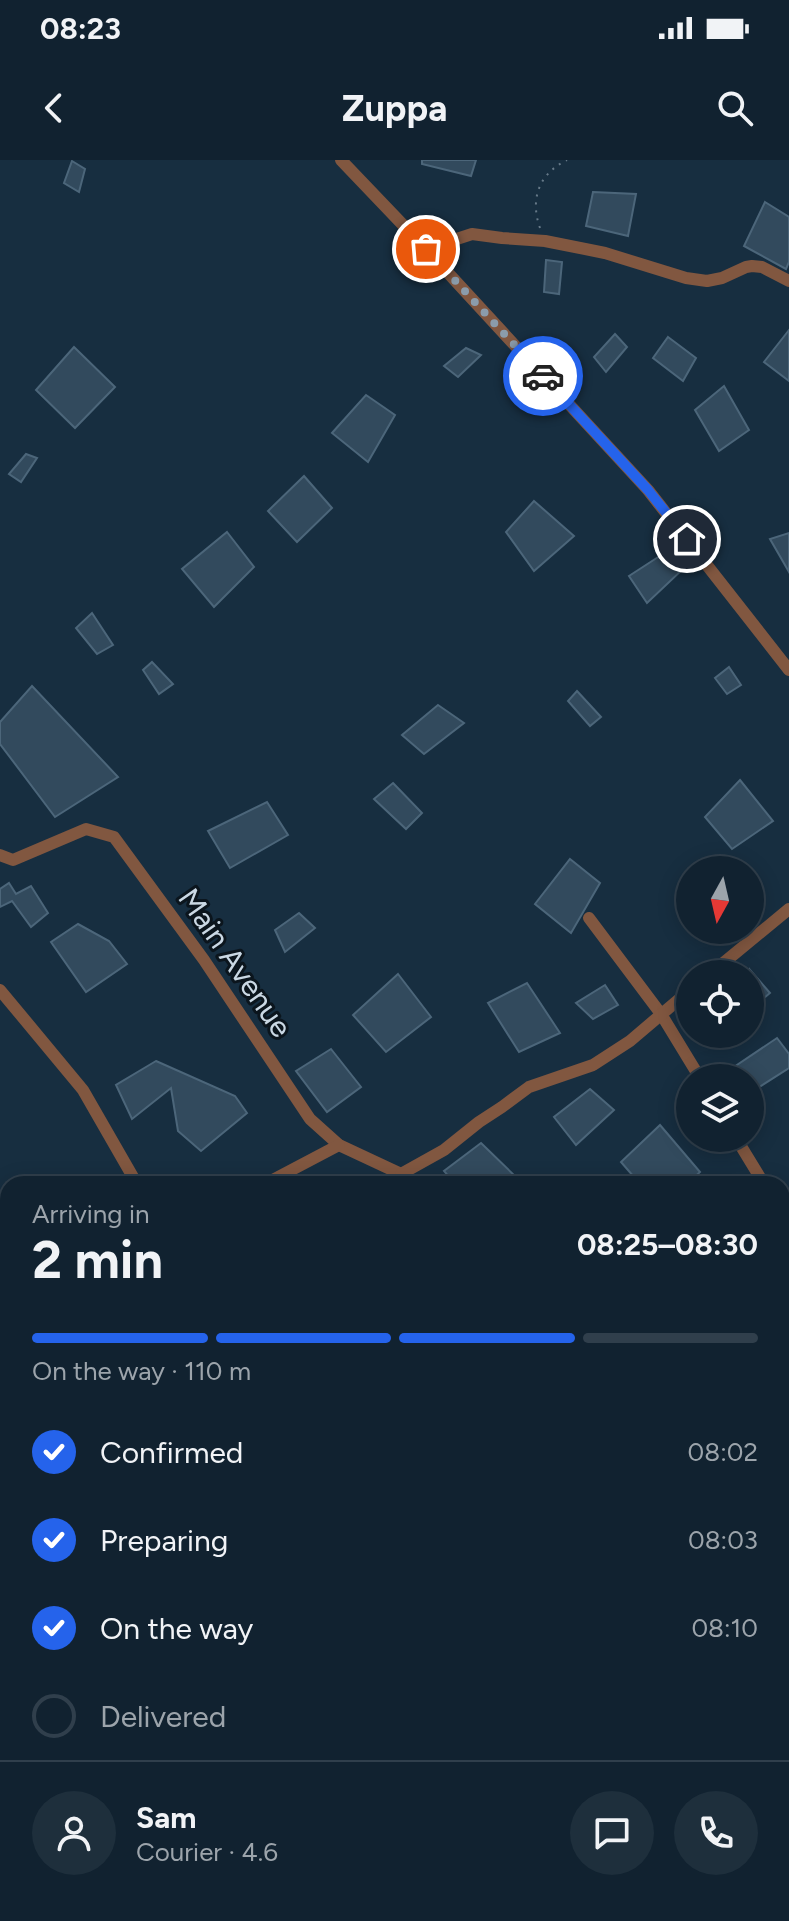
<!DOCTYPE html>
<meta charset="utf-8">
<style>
:root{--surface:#112230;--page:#1e2f3c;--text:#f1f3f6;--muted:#9ca4ab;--line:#303f4c;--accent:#2563eb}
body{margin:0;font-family:Figtree,sans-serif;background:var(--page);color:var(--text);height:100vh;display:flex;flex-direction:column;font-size:30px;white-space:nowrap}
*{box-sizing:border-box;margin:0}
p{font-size:26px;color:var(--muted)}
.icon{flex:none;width:44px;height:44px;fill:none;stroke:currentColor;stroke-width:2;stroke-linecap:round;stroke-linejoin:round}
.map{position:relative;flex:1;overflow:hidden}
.side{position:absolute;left:0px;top:1016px;width:790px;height:746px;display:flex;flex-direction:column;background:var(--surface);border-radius:24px 24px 0 0;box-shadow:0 4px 20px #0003,0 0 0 2px var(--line)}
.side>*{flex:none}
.needle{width:52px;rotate:188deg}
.tools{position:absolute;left:676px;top:696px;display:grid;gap:16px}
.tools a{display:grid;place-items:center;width:88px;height:88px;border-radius:50%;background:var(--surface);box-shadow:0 4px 20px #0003,0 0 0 2px var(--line);font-size:40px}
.pin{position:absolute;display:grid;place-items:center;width:68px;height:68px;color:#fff;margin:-34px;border:4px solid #fff;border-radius:50%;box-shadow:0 2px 8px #0007}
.courier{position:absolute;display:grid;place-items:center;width:80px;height:80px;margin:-40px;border:6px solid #2563eb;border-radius:50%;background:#fff;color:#222;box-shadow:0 2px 10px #0007}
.head em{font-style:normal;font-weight:700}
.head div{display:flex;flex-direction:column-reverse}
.head{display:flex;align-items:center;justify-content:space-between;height:136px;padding:0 32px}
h1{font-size:52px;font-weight:700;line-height:60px}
.bar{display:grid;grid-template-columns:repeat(4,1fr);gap:12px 8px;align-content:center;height:96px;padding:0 32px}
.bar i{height:10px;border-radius:6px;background:var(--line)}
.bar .on{background:var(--accent)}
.bar p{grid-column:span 4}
.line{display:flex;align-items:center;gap:20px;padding:0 32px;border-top:2px solid var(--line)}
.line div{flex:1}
.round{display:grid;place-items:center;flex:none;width:84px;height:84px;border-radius:42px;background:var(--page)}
ol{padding:0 32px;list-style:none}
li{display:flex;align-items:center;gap:24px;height:88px}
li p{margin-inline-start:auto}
li .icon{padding:8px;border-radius:50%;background:var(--accent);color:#fff;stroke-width:4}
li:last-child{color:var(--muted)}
li i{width:44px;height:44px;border:4px solid var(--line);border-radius:50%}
.status{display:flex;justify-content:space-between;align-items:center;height:56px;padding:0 40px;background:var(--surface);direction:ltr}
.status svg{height:22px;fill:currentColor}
header{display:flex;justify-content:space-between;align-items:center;height:104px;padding:0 32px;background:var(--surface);font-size:36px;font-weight:700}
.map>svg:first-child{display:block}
</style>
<div class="status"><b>08:23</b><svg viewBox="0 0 49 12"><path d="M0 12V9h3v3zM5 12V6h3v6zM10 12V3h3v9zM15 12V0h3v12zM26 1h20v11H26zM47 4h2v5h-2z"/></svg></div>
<header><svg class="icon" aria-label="back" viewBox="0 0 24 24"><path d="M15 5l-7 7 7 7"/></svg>Zuppa<svg class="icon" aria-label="search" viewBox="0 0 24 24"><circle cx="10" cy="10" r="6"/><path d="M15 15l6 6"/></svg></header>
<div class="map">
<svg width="789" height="1761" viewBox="0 0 789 1761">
<rect width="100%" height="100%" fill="#172e40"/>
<g fill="#324a5d" stroke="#4c667a" stroke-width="2">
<path d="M422,0h54l-5,16 -49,-12z"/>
<path d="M72,1l13,8 -6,23 -15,-9z"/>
<path d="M593,32l43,2 -8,42 -42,-10z"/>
<path d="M765,42l24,15v45l-3,7 -42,-23z"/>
<path d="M546,100l16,2 -3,32 -15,-2z"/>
<path d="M789,170v51l-25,-19z"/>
<path d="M615,174l12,13 -21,25 -12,-15z"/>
<path d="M668,177l28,21 -13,23 -30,-23z"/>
<path d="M74,187l41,40 -40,41 -39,-38z"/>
<path d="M466,188l15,7 -23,22 -14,-11z"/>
<path d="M724,226l25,44 -30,21 -24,-41z"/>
<path d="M366,235l29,20 -27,47 -36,-29z"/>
<path d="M26,294l11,4 -16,24 -12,-8z"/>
<path d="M304,316l28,32 -35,34 -29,-31z"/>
<path d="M534,341l40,35 -40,35 -28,-39z"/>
<path d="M227,372l27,35 -40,40 -32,-38z"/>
<path d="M789,373v39l-19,-33z"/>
<path d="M669,390l14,19 -36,34 -18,-27z"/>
<path d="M92,453l21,32 -16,9 -21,-26z"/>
<path d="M152,502l21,22 -14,10 -16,-24z"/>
<path d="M729,507l12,18 -14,9 -12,-16z"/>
<path d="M32,526l86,91 -63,40 -55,-73v-22z"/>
<path d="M577,531l24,26 -11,9 -22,-25z"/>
<path d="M438,545l26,18 -40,31 -22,-19z"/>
<path d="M740,620l33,41 -41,28 -27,-32z"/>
<path d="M393,623l29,30 -16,16 -32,-30z"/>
<path d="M267,642l21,33 -58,33 -22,-37z"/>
<path d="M570,699l30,24 -29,50 -36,-29z"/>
<path d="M9,723l7,11 15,-8 17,27 -17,14 -19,-26 -12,6v-18z"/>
<path d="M299,753l16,15 -30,24 -10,-22z"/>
<path d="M78,764l31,17 18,23 -41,28 -35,-50z"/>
<path d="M750,810l20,23 -20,17z"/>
<path d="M398,814l33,43 -45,35 -33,-37z"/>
<path d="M527,823l33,50 -41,19 -31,-49z"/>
<path d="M605,825l13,20 -25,14 -17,-16z"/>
<path d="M777,878l12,16v14l-39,25v-15h-7l-9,-11z"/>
<path d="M331,889l30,38 -34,25 -31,-41z"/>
<path d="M156,901l79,35 12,17 -46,38 -23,-20 -7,-43 -39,31 -16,-34z"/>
<path d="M590,929l24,21 -38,35 -22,-28z"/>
<path d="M660,965l40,47 -13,12h-47l-19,-22z"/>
<path d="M481,983l37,36 -11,5h-52l-11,-13z"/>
</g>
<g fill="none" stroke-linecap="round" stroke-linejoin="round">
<path stroke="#667988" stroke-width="2" stroke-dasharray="2 6" stroke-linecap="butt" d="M540,68c-10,-28 -2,-54 27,-68"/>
<g stroke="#815740" stroke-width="12">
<path d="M341,0l85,89 222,241 141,180"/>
<path d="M426,89l46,-15 30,4 43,3 60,12 81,25 21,3 15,-3 24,-11 6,-1 10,1 27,14"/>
<path d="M0,695l13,5 73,-31 28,8 90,123 106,159 29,26 62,29 13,10"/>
<path d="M589,758l72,96 39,64"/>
<path d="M710,814l79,-65"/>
<path d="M0,830l83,100 54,94"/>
<path d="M736,978l28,46"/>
<path d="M401,1014l43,-24 35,-28 23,-15 27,-20 64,-22 37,-24 60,-51"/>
<path d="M265,1024l74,-39"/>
<path d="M0,1264l8,4"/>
<path d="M782,1333h7"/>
<path d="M782,1377l7,-10"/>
<path d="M297,1754v7"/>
<path d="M593,1754l5,7"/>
</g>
</g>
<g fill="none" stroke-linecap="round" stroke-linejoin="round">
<path stroke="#8b9cab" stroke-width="8" stroke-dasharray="0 14.4" d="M426,89l117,127"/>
<path stroke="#2563eb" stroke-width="10" d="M543,216l105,114 39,49"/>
</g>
<g text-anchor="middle" stroke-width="6" stroke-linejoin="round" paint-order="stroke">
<g font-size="30" fill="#cad8e4" stroke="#0b151d">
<text transform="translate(235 803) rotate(55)" y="10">Main Avenue</text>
</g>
</g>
</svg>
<div class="tools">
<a><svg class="needle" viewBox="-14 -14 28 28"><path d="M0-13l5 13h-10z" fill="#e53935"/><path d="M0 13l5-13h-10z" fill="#9ca4ab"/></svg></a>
<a><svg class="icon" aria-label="locate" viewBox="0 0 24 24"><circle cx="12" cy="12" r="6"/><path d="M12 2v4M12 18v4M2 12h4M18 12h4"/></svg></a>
<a><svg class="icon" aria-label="layers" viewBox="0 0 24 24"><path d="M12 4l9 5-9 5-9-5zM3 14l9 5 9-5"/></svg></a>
</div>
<div class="pin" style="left:426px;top:89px;background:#ea580c"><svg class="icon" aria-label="bag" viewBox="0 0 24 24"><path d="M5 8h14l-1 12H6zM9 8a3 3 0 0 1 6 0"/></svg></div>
<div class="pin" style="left:687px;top:379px;background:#1f2937"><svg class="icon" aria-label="home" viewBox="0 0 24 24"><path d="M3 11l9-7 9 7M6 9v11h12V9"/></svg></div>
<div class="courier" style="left:543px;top:216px"><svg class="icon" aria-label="car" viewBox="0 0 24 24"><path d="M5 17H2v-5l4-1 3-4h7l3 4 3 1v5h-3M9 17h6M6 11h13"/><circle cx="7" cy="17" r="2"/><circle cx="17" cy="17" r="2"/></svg></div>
<section class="side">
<div class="head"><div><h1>2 min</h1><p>Arriving in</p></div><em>08:25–08:30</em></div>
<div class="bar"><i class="on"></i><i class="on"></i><i class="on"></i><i></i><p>On the way · 110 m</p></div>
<ol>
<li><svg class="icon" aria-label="check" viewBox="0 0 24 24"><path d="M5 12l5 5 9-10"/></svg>Confirmed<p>08:02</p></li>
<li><svg class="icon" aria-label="check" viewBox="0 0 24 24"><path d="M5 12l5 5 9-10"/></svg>Preparing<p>08:03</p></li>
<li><svg class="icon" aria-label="check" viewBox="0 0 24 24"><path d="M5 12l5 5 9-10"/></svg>On the way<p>08:10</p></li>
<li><i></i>Delivered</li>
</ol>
<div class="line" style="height:144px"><a class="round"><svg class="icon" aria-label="person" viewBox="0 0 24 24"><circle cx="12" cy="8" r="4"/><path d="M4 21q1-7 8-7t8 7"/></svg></a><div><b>Sam</b><p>Courier · 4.6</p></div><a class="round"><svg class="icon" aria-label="chat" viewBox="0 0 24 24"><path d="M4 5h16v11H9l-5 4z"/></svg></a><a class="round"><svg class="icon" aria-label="phone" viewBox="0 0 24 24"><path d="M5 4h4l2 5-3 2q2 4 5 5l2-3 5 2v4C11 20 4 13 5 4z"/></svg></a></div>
</section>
</div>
